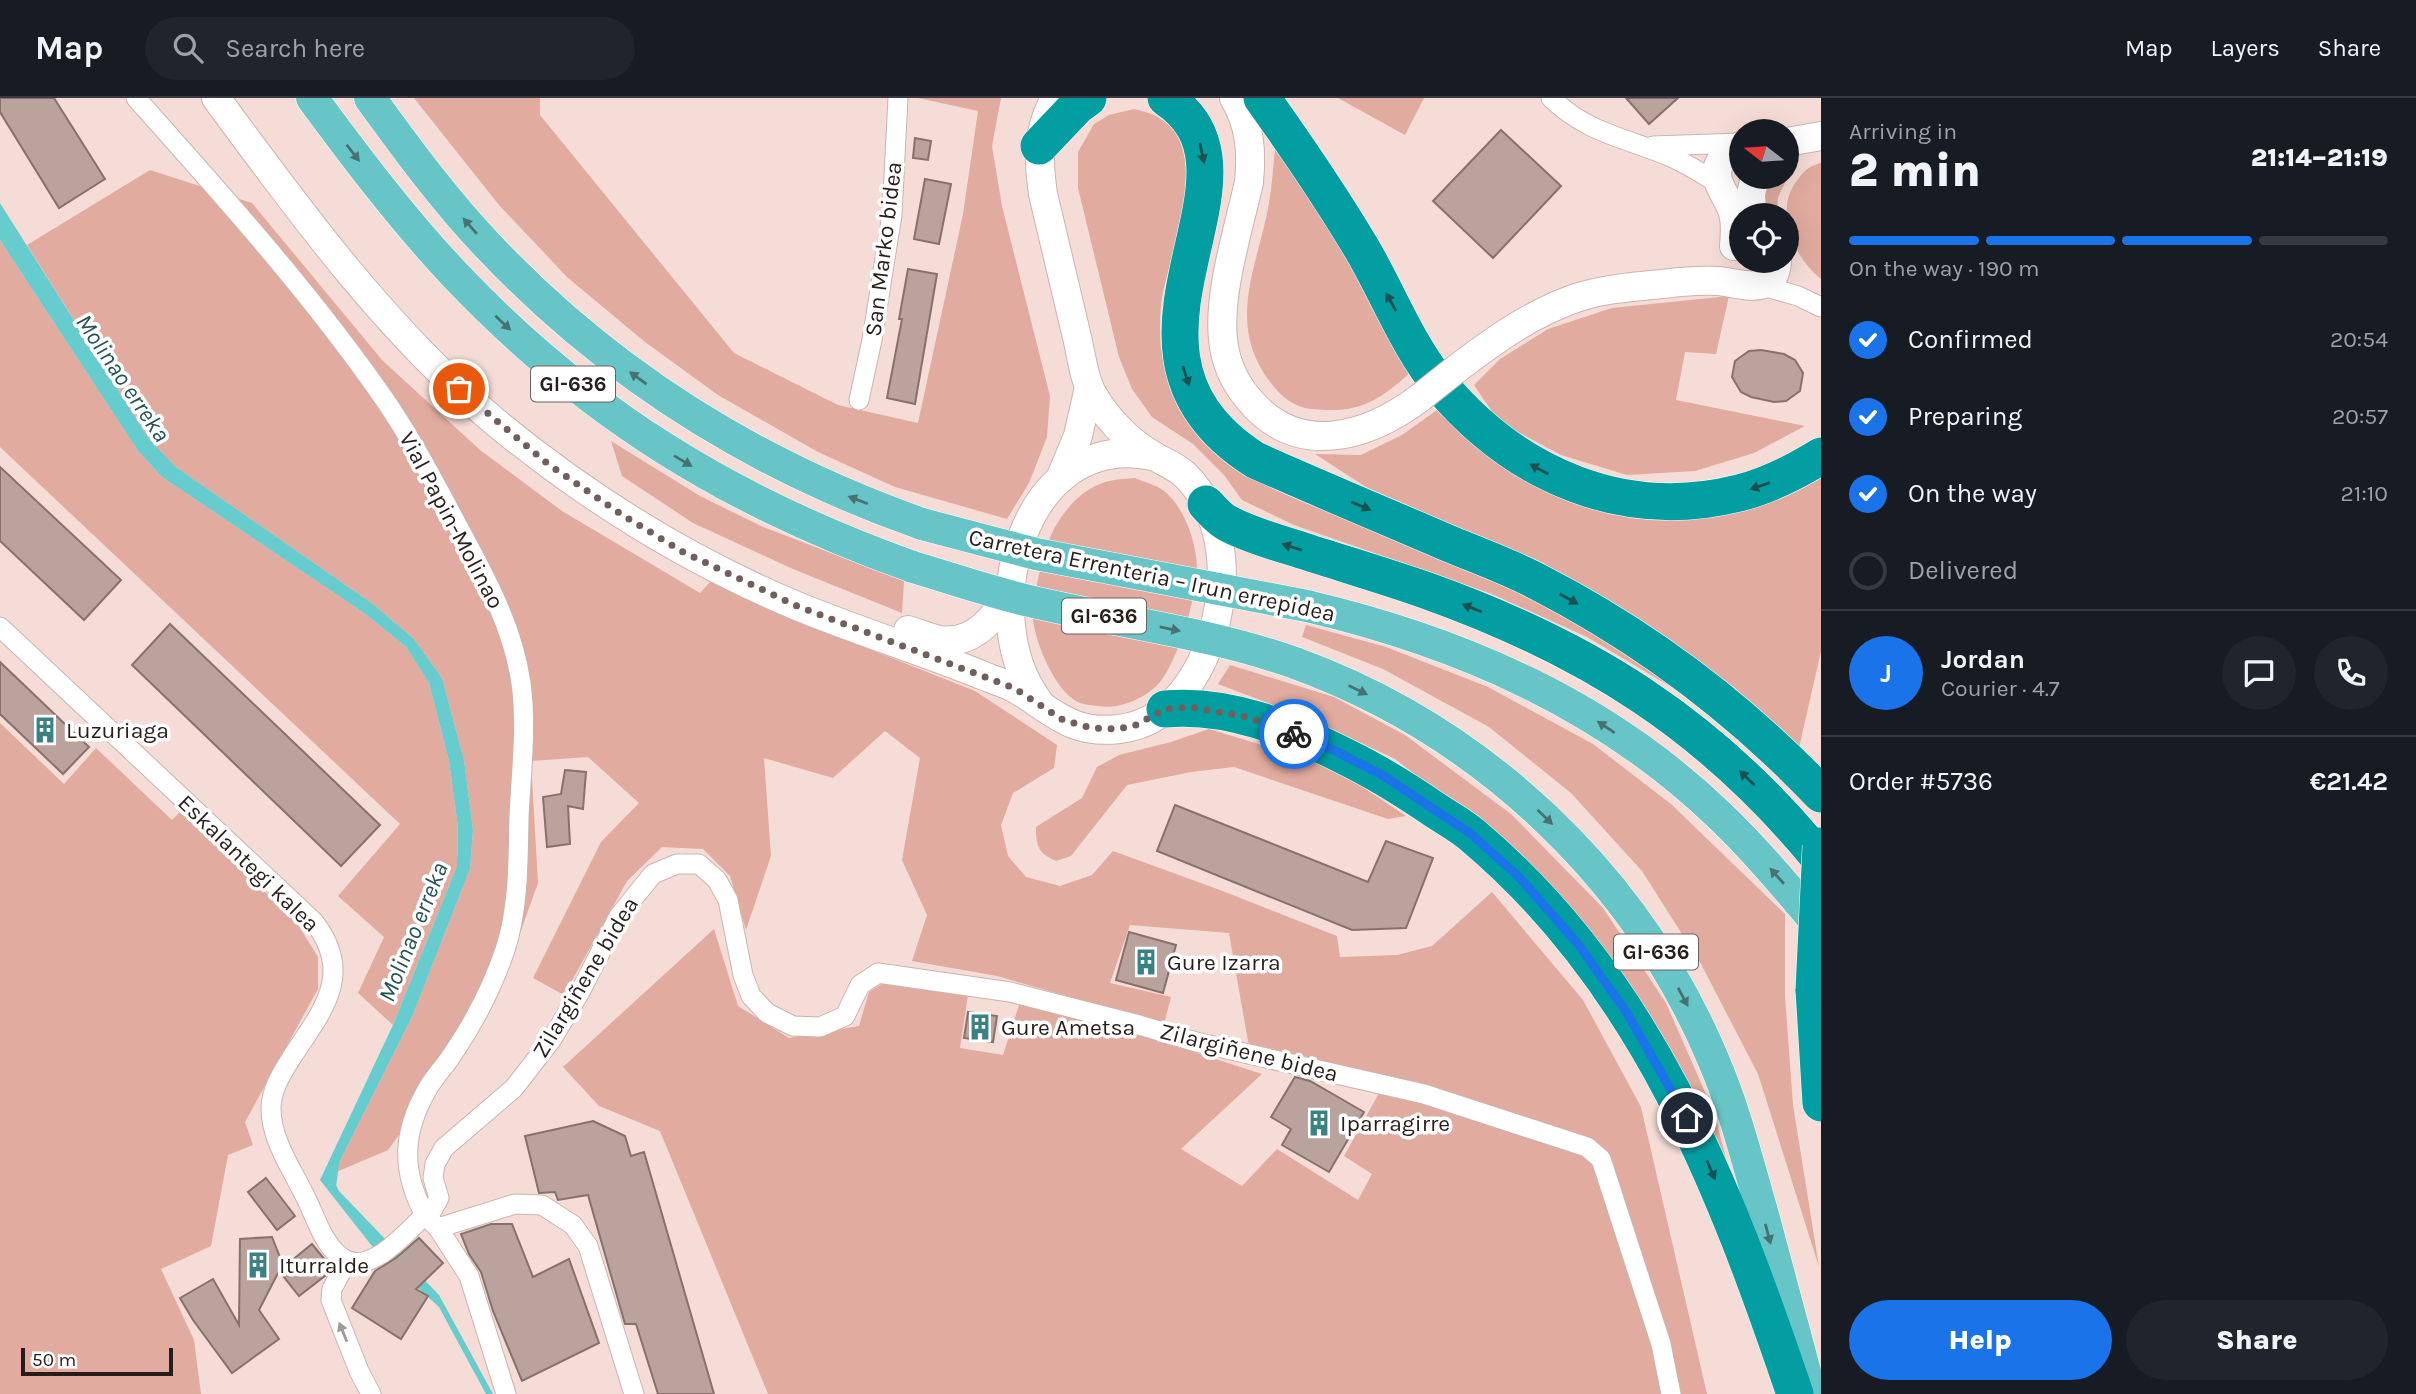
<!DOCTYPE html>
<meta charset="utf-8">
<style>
:root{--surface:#171b24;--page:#20242c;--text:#f1f3f6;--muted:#9ea1a6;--line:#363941;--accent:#1a73e8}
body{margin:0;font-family:Karla,sans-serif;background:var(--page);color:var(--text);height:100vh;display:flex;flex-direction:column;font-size:26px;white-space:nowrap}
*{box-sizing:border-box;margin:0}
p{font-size:23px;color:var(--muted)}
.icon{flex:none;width:38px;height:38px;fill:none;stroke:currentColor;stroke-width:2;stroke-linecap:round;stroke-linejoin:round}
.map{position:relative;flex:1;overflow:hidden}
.details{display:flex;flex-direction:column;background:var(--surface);width:595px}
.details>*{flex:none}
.needle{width:46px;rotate:287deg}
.tools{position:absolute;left:1729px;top:21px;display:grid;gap:14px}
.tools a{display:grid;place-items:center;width:70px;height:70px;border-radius:50%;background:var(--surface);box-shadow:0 7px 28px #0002;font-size:35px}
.scale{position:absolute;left:21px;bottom:18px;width:152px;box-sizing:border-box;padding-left:7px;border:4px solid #271e1c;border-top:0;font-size:19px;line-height:24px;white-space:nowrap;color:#271e1c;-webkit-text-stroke:5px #fff;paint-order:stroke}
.pin{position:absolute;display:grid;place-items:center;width:60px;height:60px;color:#fff;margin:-30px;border:4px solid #fff;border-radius:50%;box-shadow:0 2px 7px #0007}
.courier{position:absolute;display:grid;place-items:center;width:70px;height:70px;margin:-35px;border:5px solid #1a73e8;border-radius:50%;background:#fff;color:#222;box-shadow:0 2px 9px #0007}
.overview em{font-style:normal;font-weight:800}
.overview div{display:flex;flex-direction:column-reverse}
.overview{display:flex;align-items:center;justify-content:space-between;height:119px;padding:0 28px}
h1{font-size:46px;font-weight:800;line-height:52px}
.bar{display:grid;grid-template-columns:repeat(4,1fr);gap:10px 7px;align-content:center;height:84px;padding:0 28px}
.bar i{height:9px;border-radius:5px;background:var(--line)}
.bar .current{background:var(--accent)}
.bar p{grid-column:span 4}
.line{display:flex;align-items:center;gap:18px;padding:0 28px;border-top:2px solid var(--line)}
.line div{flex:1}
.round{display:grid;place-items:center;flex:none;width:74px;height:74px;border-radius:37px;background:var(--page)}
ol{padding:0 28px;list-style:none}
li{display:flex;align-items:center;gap:21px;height:77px}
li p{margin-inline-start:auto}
li .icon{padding:7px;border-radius:50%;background:var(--accent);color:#fff;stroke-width:4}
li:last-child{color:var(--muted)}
li i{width:38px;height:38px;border:4px solid var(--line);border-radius:50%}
.cta{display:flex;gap:14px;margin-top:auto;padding:14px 28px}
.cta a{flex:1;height:80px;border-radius:42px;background:var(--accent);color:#fff;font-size:28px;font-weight:800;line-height:80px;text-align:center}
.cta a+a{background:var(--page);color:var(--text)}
header{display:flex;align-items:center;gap:42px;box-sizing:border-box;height:98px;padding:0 35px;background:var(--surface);border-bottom:2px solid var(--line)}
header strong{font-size:33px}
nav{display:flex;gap:38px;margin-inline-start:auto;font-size:24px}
.search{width:490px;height:63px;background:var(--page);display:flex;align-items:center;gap:18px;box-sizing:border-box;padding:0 24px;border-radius:38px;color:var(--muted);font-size:26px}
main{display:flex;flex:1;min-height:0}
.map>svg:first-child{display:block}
</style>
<header>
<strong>Map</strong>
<div class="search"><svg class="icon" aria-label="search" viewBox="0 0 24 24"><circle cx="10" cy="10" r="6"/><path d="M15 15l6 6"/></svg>Search here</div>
<nav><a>Map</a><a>Layers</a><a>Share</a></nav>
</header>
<main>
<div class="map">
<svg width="1821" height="1296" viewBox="0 0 1821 1296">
<rect width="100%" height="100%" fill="#f5dcd6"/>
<g fill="#e1ab9f">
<path d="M414,0h126v17l194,238 104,52 80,18 45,-209 15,-103 -60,-13h83l-9,48 10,60 48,190 -3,41 -18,46 -22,36 -112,-32 -77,-35 -100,-57 -73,-53 -78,-65 -68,-72z"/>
<path d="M1338,0h86l-19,37z"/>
<path d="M1134,11c8,2 18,4 25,9 53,30 13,130 4,175 -3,13 -3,29 -3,43 0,33 20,65 36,93l411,208 113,79 -133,-79 -95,-43 -198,-69 -52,-25 -18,-25 -31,-31 -41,-27 -20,-28 -13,-32 -41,-169v-36l16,-28 15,-9z"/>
<path d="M1275,52l30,37 107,184c-33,30 -53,43 -99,38 -19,-1 -32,-13 -43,-27 -45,-60 -12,-115 -1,-179 3,-17 4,-35 6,-53z"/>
<path d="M1821,65v116c-27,-21 -47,-68 -25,-97 8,-11 12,-16 25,-19z"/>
<path d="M150,72l102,33 130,157 98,90 82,61 138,82 12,-13 104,48 159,63 82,54 -3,23 -41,25 -12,32 7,31 18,21 34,9 32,-11 21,-24 107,39 117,46 3,21 57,-2 35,-9 60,-54 91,108 58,107 66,287h-939l-108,-263 -61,-25 -36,-39 151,-138 24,77 51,32 70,-12 10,-34 14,-9 85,12 -8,53 43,7 17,-53 80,20 162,52 -81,75 61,37 35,-37 81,51 14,-26 -28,-18 44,-79 -139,-30 -20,-114 -99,-8 -20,58 61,14 -7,27 -167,-48 -85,-15 15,-46 -25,-55 18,-102 -35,-27 -52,47 -69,-20 7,98 -25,74 -16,-54 -27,-27 -41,-2 -35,34 -63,114 -31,-17 68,-136 38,-39 -51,-46 -57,4 7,122 -29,81 -47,85 -74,101 -54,23 78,-156 58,-148 3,-39 -9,-70 -22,-82 -28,-39 -41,-35 -197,-137 -27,-28 -122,-194z"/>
<path d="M1787,73l2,4 -11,22 -1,18h-15l1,-25 7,-13h17z"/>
<path d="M0,142l138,211 24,26 202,136 42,34 23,36 20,78 9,66 -1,39 -64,159 -35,-32 26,-56 -46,-41 62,-72 -400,-377z"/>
<path d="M1729,198l-13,58 -31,-2 -9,48 129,26 -51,27 -59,18 -68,4 -66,-20 -62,-33 -25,-37 26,-26 48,-30 64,-21z"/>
<path d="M1437,312l35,34 51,35 45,19 253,-26v179l-22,97 -64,-60 -90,-64 -107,-62 -172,-75 -51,-33 46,1 41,-20z"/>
<path d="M611,343l89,55 61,30 143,55 -2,32 -109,-44 -100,-46 -71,-47z"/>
<path d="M1135,380c9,4 22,7 29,13 18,14 29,43 32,65 5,29 -17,103 -36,126 -14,16 -40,28 -62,24 -6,-1 -15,-1 -20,-4 -23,-11 -42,-58 -45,-82 -2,-17 11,-71 19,-87 7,-15 23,-36 38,-44 14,-9 29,-10 45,-11z"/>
<path d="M1306,527l80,22 102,40 105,57 78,60 114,110v82l8,109 26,162 -61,-193 -57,-110 -59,-93 -71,-78 -82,-66 -106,-58 -81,-32z"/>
<path d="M1230,567l104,32 71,38 106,79 92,94 63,95 49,112 19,76 -244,-359 -95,-73 -85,-40 -92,-35z"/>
<path d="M0,625l64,61 32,-36 76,72 8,-8 115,108 23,37v32l-73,133 8,23 -25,10 -17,91 -50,23 33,71 7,54h-201z"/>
<path d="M1209,631l109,33 21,9 67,45 -18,3 -154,-52 -43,5 -64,13 -56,71 -15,5c-18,-8 -20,-15 -20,-34l46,-29 15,-31 22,-12 52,-13z"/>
</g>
<path fill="#66ccce" d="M0,105l149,236 27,28 197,137 41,35 28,39 22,82 9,70 -3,39 -58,148 -78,156 -1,6 6,12 100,104 54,99h-7l-47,-87 -67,-61 -52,-66 73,-155 64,-159 1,-39 -9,-66 -20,-78 -23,-36 -42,-34 -202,-136 -24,-26 -138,-211z"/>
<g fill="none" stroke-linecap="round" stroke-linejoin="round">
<path stroke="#66ccce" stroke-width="6" d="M333,1090l3,-24"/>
</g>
<g fill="#bba39d" stroke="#88716c" stroke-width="2">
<path d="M0,0h54l51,81 -46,29 -59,-96z"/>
<path d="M1626,0h52l-29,26z"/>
<path d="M1501,32l60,56 -68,72 -60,-57z"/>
<path d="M915,40l16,3 -3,19 -15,-2z"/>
<path d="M925,81l26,5 -12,60 -25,-5z"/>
<path d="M908,171l29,5 -22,130 -28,-6 15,-79h-3z"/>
<path d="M1761,252l23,4 11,6 8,13 -3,18 -14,10 -12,1 -23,-5 -10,-5 -9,-15 3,-16 14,-10z"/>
<path d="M0,369l121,113 -37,40 -84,-79z"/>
<path d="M170,526l210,201 -39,41 -209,-201z"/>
<path d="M0,564l89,85 -26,27 -63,-60z"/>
<path d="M565,672l21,2 -3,37 -15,-3 2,38 -23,3 -4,-50 18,-3z"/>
<path d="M1175,707l193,77 18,-41 47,17 -27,70 -54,2 -195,-79z"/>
<path d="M1129,834l47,13 -13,48 -47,-13z"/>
<path d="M968,914l29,4 -4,26 -29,-4z"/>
<path d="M1295,979l15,4 54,31 -35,60 -47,-27 9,-16 -20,-12z"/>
<path d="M593,1023l32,15 6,20 13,-4 70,242h-56l-22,-70h-11l-37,-129 -30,5 -3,-8 -16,1 -14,-57z"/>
<path d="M266,1080l29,38 -18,14 -29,-38z"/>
<path d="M491,1126h21l21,53 36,-18 30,84 -77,38 -29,-70 -12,-39 -12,-18 -8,-20z"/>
<path d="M272,1139l11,28 -3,5 32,-26 18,22 -4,9 -27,21 -20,-25 -20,39 20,29 -47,34 -39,-53 -13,-22 33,-19 26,46 1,-86z"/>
<path d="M419,1140l24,25 -27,26 12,7 -27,43 -49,-31 23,-37 21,-13z"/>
</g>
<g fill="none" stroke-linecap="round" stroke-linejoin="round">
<g stroke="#ccb4ae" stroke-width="21">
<g id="street">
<path d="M136,0c87,98 176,196 251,305 27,40 50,84 73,127 26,49 53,97 61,153 6,44 0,90 -2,134 -1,44 0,90 -14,133 -12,35 -30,71 -51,102 -8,13 -19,24 -26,36 -26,44 -27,83 -3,127l8,-6 6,-11 -6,-20 2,-14 9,-16 70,-60 38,-49 28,-47 39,-76 34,-42 24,-10h22l18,16 11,20 15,75 8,21 16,17 26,13 27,1 25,-11 15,-31 18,-12 132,19 129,33 57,17 228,52 163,53 14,12 60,185 10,50"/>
<path d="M1551,0c37,36 76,40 120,59 19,8 35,19 52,30"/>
<path d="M1653,48l88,-3"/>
<path d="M1760,187l38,11 23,11"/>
<path d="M859,302l13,-60 20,-125 6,-117"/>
<path d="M0,529l314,295c42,54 6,91 -24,138 -10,16 -19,31 -19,49 0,31 22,62 35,89 10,20 19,52 40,62 27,13 60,-28 79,-45l13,13 31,48 37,118"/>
<path d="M438,1130l77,-24 27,1 31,20 15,21 46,148"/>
<path d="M347,1163l-15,28 -1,11 28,71 12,23"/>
</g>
</g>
<g stroke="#ccb4ae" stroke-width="30">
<g id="secondary">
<path d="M216,0c84,114 169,231 278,323 92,76 193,139 303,185 63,26 129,46 192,72 8,3 17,6 25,10 37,21 55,47 105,41 62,-7 94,-75 101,-131 6,-42 -3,-93 -36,-124 -9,-8 -20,-12 -30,-18 -25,-14 -48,-38 -62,-63 -9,-17 -11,-41 -16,-60 -11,-46 -22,-92 -33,-139 -5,-35 -6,-63 12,-96"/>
<path d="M1234,0c16,27 18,53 15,84 -10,46 -31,110 -26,157 2,22 10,41 24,58 49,62 120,41 174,0"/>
<path d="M1787,44l34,-6"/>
<path d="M1752,117l-1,-21 4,-17"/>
<path d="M1734,148c1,-11 2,-22 -1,-33 -3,-11 -10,-19 -14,-30 -7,-17 6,-33 22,-37"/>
<path d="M1455,272c38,-29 78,-58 124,-73 32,-10 68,-11 101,-15 13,-1 26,-2 38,-1 23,2 57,17 59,-20"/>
<path d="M1060,381l18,-43 11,-49"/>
<path d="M908,532c10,3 21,8 32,10 33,5 55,-22 69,-47"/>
<path d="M1039,604c-66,-87 -16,-274 114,-246"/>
</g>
</g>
<g stroke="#fff" stroke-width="33">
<g id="primary">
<path d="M312,0c45,61 91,122 144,178 132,139 277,227 457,291"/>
<path d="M370,0c37,51 75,103 119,149 120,127 268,219 433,277"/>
<path d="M1307,508c153,36 296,98 411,208 37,35 70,75 103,114"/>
<path d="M1295,565c187,68 341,213 418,396 22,51 35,104 50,156 16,60 32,119 48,179"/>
</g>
</g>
<g stroke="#fff" stroke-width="38">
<g id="highway">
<path d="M1166,0c118,78 -87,250 89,362 65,29 130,56 195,84 29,12 60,23 88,38 107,55 200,125 283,212"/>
<path d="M1262,0c35,49 69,99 100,151 26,44 46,98 79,137 75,89 182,136 298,107 29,-7 56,-21 82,-37"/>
<path d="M1039,48l38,-40 11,-8"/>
<path d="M1206,406c7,7 14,16 23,20 23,12 50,19 75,27 40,13 81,25 121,39 163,58 286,135 396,270"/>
<path d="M1165,611c63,-6 126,20 181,48 31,15 58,32 86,51 13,9 28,17 40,27 174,146 252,350 323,559"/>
<path d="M1814,892l7,113"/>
</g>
</g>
<use href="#street" stroke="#fff" stroke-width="19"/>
<use href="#secondary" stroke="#fff" stroke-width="28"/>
<use href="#primary" stroke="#67c5c7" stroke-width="32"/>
<use href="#highway" stroke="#029ea1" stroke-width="37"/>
<g stroke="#ccb4ae" stroke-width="30" stroke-linecap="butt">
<path id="secondary-bridge" d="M1421,299l34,-27"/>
</g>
<g stroke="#fff" stroke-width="33" stroke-linecap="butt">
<g id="primary-bridge">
<path d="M922,426l114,30 271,52"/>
<path d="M913,469c37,11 75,24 112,33 91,22 182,32 270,63"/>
</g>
</g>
<g stroke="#fff" stroke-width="38" stroke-linecap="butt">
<path id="highway-bridge" d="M1814,892l7,-144"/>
</g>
<use href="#secondary-bridge" stroke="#fff" stroke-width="28"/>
<use href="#primary-bridge" stroke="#67c5c7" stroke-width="32"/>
<use href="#highway-bridge" stroke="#029ea1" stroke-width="37"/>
</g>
<defs><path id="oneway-solid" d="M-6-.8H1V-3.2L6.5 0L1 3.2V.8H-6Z" transform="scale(1.75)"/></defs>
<g fill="#477272">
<use href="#oneway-solid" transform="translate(353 55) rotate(52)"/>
<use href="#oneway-solid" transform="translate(470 128) rotate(-131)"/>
<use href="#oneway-solid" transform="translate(503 225) rotate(43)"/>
<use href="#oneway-solid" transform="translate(638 280) rotate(-144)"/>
<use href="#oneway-solid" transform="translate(683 363) rotate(31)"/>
<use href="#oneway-solid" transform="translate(858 402) rotate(-159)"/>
<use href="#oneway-solid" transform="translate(1170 531) rotate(11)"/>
<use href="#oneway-solid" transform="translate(1358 592) rotate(26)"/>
<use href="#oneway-solid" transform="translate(1606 629) rotate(-146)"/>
<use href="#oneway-solid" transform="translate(1545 719) rotate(44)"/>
<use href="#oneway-solid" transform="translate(1777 778) rotate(-132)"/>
<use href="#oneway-solid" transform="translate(1683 899) rotate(62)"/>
<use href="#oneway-solid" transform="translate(1768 1136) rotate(75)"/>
</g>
<g fill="#185151">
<use href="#oneway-solid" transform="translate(1202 55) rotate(78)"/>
<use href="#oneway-solid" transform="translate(1391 204) rotate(-119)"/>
<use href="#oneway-solid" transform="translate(1186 278) rotate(72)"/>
<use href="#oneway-solid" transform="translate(1539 371) rotate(-152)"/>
<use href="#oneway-solid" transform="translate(1760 388) rotate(161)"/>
<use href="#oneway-solid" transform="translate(1361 408) rotate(23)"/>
<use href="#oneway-solid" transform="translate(1292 449) rotate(-162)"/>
<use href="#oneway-solid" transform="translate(1569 501) rotate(29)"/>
<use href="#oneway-solid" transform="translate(1472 510) rotate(-158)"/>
<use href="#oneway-solid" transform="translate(1747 680) rotate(-136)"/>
<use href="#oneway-solid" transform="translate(1711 1072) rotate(66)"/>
</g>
<use fill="#9e9a99" href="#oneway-solid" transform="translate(343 1234) rotate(-112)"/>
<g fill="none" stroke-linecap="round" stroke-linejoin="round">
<path stroke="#6f605d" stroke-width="7" stroke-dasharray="0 12.6" d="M459,291l89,75 73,50 62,38 114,54 217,82 49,32 28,8 27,1 18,-4 29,-16 25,-2 57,10 47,17"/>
<path stroke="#1a73e8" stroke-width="9" d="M1294,636l22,7 66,34 88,58 49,44 59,67 49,69 60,105"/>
</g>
<defs>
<g id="building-bare" transform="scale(2.1)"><path d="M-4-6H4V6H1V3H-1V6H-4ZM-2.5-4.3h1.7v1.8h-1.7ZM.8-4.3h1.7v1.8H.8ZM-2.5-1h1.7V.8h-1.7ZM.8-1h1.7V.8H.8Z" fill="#398183" stroke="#fff" stroke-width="2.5" paint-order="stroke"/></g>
</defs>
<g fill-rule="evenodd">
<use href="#building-bare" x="45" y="632"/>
<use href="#building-bare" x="1146" y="864"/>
<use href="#building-bare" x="980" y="929"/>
<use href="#building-bare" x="1319" y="1025"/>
<use href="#building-bare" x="258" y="1167"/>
</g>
<g text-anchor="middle" stroke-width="7" stroke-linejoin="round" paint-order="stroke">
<g fill="#fff" stroke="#686260" stroke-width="2">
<rect x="531" y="268.5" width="84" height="35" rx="5"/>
<rect x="1062" y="500.5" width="84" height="35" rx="5"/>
<rect x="1614" y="836.5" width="84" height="35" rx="5"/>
</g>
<g font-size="21" font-weight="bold" fill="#271e1c">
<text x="573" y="293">GI-636</text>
<text x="1104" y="525">GI-636</text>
<text x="1656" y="861">GI-636</text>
</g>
<g font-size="23" fill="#271e1c" stroke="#fff">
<text transform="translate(883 151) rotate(-83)" y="8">San Marko bidea</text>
<text transform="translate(452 422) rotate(62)" y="8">Vial Papin-Molinao</text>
<text transform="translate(1152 477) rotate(12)" y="8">Carretera Errenteria – Irun errepidea</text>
<text transform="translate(249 765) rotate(44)" y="8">Eskalantegi kalea</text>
<text transform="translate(585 879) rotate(-59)" y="8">Zilargiñene bidea</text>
<text transform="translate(1249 954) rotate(14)" y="8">Zilargiñene bidea</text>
</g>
<g font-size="23" fill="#271e1c" stroke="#fff" text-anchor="start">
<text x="66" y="640">Luzuriaga</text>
<text x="1167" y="872">Gure Izarra</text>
<text x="1001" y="937">Gure Ametsa</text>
<text x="1340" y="1033">Iparragirre</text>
<text x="279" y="1175">Iturralde</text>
</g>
<g font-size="24" font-style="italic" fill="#255354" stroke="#fff">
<text transform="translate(123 280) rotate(56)" y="8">Molinao erreka</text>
<text transform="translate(413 834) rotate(-68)" y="8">Molinao erreka</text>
</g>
</g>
</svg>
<div class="tools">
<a><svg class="needle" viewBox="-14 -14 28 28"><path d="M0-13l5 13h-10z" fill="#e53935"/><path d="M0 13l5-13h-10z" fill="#9ea1a6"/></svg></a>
<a><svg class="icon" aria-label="locate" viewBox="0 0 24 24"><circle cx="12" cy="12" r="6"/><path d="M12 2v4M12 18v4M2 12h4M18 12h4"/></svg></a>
</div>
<div class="scale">50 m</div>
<div class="pin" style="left:459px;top:291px;background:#ea580c"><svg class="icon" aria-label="bag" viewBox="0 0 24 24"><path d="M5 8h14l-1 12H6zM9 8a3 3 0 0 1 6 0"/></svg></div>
<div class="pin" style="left:1687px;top:1020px;background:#1f2937"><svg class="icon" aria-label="home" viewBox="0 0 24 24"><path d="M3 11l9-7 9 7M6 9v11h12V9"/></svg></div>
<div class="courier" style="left:1294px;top:636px"><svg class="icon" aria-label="bike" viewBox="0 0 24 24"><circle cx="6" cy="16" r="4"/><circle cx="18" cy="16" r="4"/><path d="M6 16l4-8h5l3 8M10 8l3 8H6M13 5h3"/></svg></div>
</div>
<section class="details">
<div class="overview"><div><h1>2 min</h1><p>Arriving in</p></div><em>21:14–21:19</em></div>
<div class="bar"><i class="current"></i><i class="current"></i><i class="current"></i><i></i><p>On the way · 190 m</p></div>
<ol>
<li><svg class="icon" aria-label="check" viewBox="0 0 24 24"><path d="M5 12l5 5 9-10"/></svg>Confirmed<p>20:54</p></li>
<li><svg class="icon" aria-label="check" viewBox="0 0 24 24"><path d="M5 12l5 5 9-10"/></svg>Preparing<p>20:57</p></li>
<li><svg class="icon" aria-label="check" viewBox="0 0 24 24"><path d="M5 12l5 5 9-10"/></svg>On the way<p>21:10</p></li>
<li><i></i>Delivered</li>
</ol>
<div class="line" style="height:126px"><b class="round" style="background:var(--accent);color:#fff">J</b><div><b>Jordan</b><p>Courier · 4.7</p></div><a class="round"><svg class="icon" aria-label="chat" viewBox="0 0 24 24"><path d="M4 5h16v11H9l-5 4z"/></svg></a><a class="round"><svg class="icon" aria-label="phone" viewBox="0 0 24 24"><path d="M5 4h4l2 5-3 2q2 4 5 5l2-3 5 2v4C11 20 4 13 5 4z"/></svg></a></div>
<div class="line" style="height:91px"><div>Order #5736</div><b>€21.42</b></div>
<div class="cta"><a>Help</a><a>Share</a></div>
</section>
</main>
